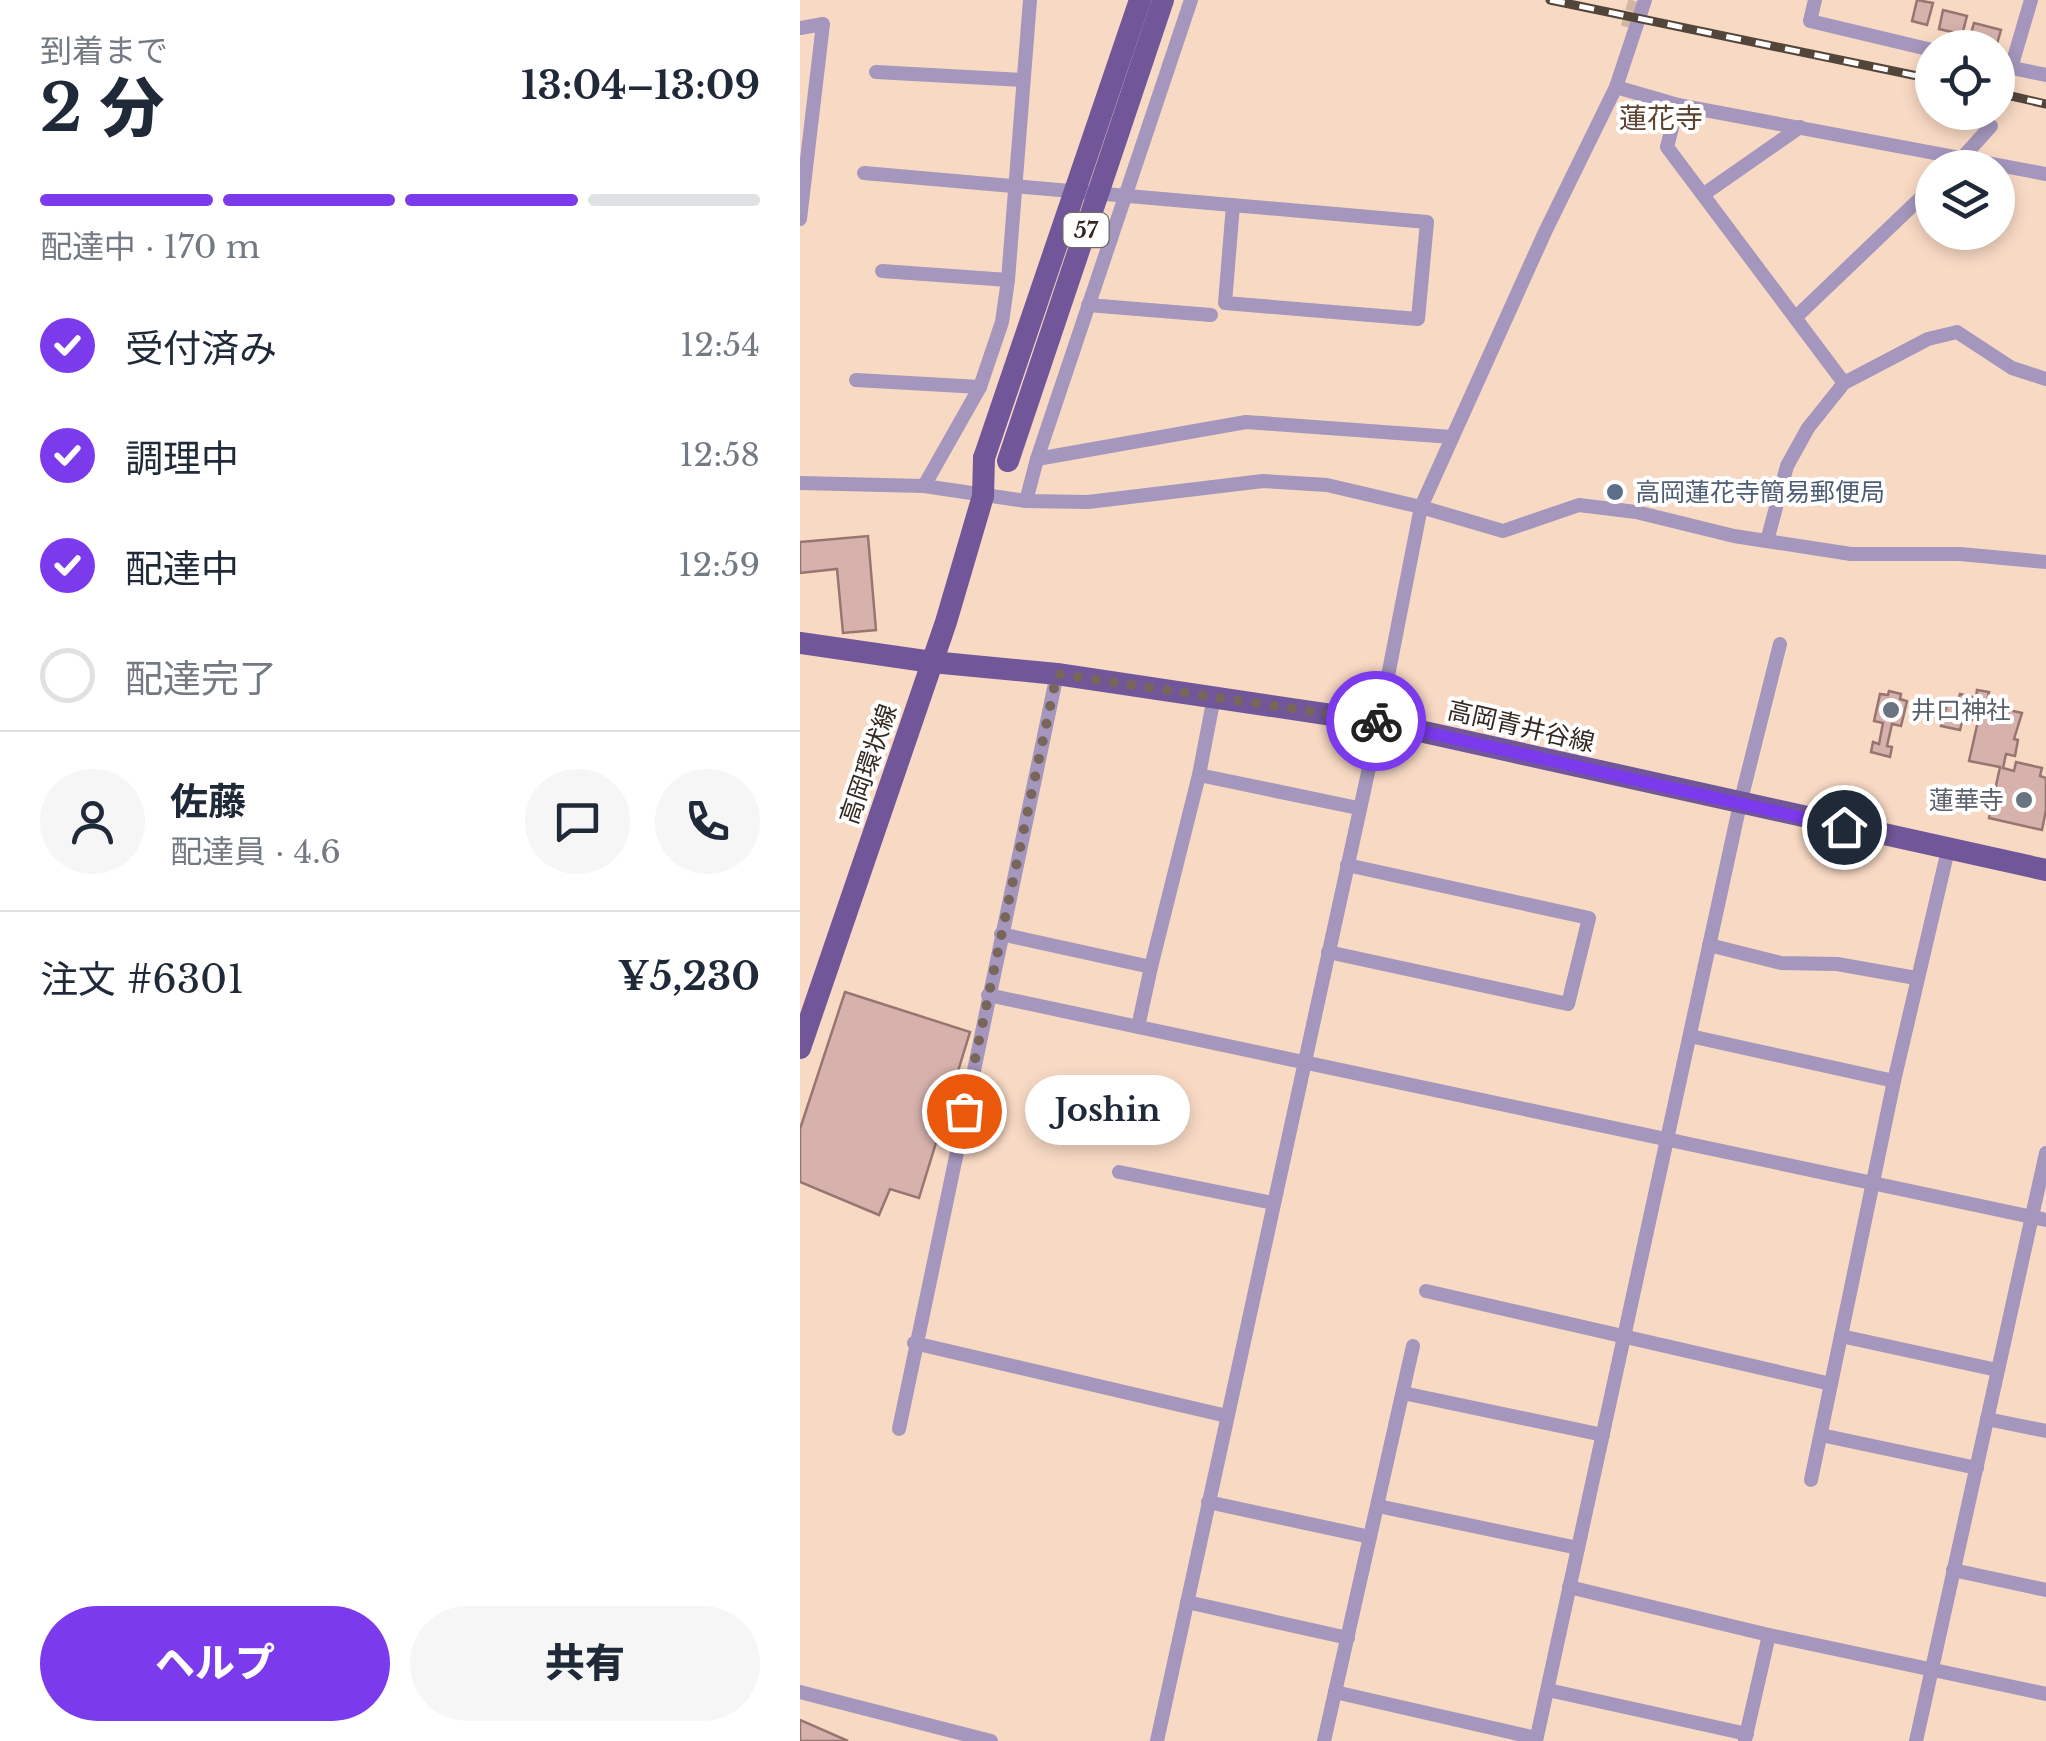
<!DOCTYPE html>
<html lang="ja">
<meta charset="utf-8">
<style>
:root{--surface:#fff;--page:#f6f6f7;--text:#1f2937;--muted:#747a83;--line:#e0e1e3;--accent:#7c3aed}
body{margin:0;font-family:"Libre Baskerville","Noto Sans JP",serif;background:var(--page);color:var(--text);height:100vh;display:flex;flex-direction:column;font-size:38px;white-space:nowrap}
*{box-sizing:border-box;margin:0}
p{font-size:32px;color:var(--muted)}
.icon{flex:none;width:55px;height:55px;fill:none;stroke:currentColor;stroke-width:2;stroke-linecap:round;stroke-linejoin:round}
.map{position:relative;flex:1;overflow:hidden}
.details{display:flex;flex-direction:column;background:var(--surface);width:800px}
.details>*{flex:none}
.buttons{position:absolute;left:1115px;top:30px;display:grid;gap:20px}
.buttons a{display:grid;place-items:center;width:100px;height:100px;border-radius:50%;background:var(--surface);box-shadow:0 5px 15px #0003;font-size:50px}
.pin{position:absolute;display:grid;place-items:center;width:85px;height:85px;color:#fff;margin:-42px;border:5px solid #fff;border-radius:50%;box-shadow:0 2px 10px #0007}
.courier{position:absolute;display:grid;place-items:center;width:100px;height:100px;margin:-50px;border:8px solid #7c3aed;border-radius:50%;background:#fff;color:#222;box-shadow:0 2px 12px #0007}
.bubble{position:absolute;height:70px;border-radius:35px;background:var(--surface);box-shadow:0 5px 15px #0003;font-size:32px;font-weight:800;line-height:70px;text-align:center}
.headline em{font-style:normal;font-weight:800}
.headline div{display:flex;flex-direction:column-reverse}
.headline{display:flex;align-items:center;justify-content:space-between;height:170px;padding:0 40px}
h1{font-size:65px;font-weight:800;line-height:75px}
.bar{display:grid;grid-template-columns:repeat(4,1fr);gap:15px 10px;align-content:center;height:120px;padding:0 40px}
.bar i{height:12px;border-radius:8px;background:var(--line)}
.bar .selected{background:var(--accent)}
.bar p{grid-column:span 4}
.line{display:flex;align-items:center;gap:25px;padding:0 40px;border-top:2px solid var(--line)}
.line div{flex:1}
.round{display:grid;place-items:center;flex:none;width:105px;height:105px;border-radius:52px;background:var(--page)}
ol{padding:0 40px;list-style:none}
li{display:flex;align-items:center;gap:30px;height:110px}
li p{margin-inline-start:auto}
li .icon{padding:10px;border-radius:50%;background:var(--accent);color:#fff;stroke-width:4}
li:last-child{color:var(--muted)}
li i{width:55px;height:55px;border:5px solid var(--line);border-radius:50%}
.button{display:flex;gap:20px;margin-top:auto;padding:20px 40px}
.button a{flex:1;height:115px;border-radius:60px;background:var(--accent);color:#fff;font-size:40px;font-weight:800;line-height:115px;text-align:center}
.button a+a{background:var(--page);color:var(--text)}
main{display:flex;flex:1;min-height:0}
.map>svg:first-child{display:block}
</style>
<main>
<section class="details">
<div class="headline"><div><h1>2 分</h1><p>到着まで</p></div><em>13:04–13:09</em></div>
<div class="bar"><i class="selected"></i><i class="selected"></i><i class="selected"></i><i></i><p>配達中 · 170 m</p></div>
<ol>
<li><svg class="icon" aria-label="check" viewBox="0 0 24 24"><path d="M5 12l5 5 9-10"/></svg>受付済み<p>12:54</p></li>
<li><svg class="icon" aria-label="check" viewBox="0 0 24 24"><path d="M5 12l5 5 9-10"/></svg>調理中<p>12:58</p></li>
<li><svg class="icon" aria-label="check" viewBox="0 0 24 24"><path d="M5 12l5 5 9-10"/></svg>配達中<p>12:59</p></li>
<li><i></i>配達完了</li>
</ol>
<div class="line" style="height:180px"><a class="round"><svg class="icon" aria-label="person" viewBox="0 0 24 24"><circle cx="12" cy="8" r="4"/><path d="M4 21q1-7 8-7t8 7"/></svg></a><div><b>佐藤</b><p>配達員 · 4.6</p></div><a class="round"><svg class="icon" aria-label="chat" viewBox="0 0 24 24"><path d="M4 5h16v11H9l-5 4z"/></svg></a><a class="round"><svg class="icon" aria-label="phone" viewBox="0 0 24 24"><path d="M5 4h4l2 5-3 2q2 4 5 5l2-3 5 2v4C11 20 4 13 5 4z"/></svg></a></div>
<div class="line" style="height:130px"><div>注文 #6301</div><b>¥5,230</b></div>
<div class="button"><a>ヘルプ</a><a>共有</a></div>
</section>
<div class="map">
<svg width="1246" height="1741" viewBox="0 0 1246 1741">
<rect width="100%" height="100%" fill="#f8d9c4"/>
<g fill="#d7b2ad" stroke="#987571" stroke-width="2.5">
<path d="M1117,0l16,3 -6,22 -15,-4z"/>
<path d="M1143,10l24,6 -6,23 -10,-2 1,-5 -13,-3z"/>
<path d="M1174,23l27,7 -5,17 -27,-7z"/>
<path d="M68,536l8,94 -33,3 -6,-64 -37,4v-31z"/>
<path d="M1177,690l12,2 -3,13 36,8 -8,26 4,1 -3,16 -9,-2 -3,14 11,3 2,-9 26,6 -2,8 6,2v32l-4,20 -53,-12 11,-51 -31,-6 9,-40 -15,-3 -3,12 -19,-4 6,-21 9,2 4,-13 16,4z"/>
<path d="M1089,691l12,3 -1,5 7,2 -6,25 -9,-2 -5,22 5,1 -2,10 -19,-5 2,-10 6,2 4,-21 -9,-2 6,-27 8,1z"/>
<path d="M45,992l125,40 -51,166 -29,-9 -11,26 -79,-33v-53z"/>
<path d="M0,1720l48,21h-48z"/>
</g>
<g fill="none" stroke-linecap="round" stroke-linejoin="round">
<path stroke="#d1b6a3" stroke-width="11" stroke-dasharray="11 5.5" stroke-linecap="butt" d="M826,27l8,-27"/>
<g stroke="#a496bc" stroke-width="14">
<path d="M1015,0l-5,21 122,29"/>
<path d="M0,28l23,-4 -23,195"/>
<path d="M1198,65l48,10"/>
<path d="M1211,68l20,-68"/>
<path d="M76,72l146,8"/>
<path d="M816,87l62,18 368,69"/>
<path d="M878,105l-11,42 177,236"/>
<path d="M1153,168l38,-42"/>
<path d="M64,173c187,16 375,32 563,49l-9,97 -193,-16 8,-98"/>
<path d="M904,194l96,-67"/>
<path d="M82,271l126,9"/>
<path d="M288,305l123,10"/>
<path d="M996,317l136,-130"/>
<path d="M56,380l124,7"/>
<path d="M237,459l154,-459"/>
<path d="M0,483l124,3 102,15 62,1 175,-21 64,4 94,22 82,24 76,-26 57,7 98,24 117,18h109l86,8"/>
<path d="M124,486l56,-99 22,-65 6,-42 22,-280"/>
<path d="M226,501l11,-42 209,-37 206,15"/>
<path d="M967,541l20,-75 21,-38 36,-45 84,-44 29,-7 55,36 34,11"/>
<path d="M399,775l15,-78"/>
<path d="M201,934l150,33 -13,60"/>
<path d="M909,945l72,18 56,1 79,14"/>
<path d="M528,952l240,52 21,-86 -242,-53"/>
<path d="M351,967l48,-192 159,33"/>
<path d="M188,995l1058,225"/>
<path d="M890,1036l204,45"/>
<path d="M319,1172l154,31"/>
<path d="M626,1291l405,93"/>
<path d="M1041,1336l156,34"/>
<path d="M114,1343l313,73"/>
<path d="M603,1393l200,42"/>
<path d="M1187,1419l59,12"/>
<path d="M99,1429l158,-755"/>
<path d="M1021,1435l156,33"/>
<path d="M1011,1480l83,-399 54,-231"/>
<path d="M408,1502l162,35"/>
<path d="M578,1506l200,42"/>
<path d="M1153,1570l93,20"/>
<path d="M769,1587l200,48 277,59"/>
<path d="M387,1602l161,36"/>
<path d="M748,1690l199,44"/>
<path d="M0,1692l191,49"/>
<path d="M535,1692l201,46"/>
<path d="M945,1740l24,-105"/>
<path d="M357,1741l222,-1019 42,-215 124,-275 71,-145 29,-87"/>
<path d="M524,1741l89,-395"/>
<path d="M736,1741l204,-937 40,-160"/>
<path d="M1116,1741l130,-588"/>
</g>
<g stroke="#72569a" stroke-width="22">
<path d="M0,643l132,19 125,12 322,48 667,148"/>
<path d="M0,1048l146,-426 37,-126 1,-38"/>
</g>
<g stroke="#54453b" stroke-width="9">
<g id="rail">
<path d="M750,0l382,79"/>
<path d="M1198,93l48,11"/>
</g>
</g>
<use href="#rail" stroke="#fff" stroke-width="5" stroke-dasharray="15" stroke-linecap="butt"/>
<g stroke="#72569a" stroke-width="22">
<path d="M184,458l156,-458"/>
<path d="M208,461l155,-461"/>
</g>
</g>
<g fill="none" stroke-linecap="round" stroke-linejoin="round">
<path stroke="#79665a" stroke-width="10" stroke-dasharray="0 18" d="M164,1111l93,-437 319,47"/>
<path stroke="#7c3aed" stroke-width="12" d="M576,721l468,106"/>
</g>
<circle fill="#5c6f8a" stroke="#fff" stroke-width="4" cx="815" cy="492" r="10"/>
<g fill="#6b7280" stroke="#fff" stroke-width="4">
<circle cx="1091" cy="710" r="10"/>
<circle cx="1224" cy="800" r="10"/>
</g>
<g text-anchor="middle" stroke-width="8" stroke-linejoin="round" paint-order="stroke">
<rect fill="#fff" stroke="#716864" stroke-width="2.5" x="263.5" y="213" width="45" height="34" rx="8"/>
<g font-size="22" font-weight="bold" fill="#342821">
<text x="286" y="238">57</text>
</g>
<g font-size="25" fill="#4e5e75" stroke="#fff" text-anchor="start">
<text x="835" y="501">高岡蓮花寺簡易郵便局</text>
</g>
<g font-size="25" fill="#5b616d" stroke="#fff" text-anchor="start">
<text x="1111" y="719">井口神社</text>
<text x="1204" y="809" text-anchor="end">蓮華寺</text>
</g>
<g font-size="25" fill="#342821" stroke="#fff">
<text transform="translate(721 726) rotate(13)" y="9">高岡青井谷線</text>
<text transform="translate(68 764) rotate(-71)" y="9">高岡環状線</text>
</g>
<g font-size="28" fill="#5d4332" stroke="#fff">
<text x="861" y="128">蓮花寺</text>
</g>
</g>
</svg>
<div class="buttons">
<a><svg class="icon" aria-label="locate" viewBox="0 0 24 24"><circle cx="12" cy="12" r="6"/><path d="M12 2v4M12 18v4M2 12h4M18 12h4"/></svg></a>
<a><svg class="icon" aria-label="layers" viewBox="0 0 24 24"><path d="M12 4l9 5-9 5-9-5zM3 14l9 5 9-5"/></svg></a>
</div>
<div class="pin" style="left:164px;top:1111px;background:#ea580c"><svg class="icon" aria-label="bag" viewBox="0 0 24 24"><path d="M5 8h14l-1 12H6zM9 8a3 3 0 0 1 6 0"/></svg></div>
<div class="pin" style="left:1044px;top:827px;background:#1f2937"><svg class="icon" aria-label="home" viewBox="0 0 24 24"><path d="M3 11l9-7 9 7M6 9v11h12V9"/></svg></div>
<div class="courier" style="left:576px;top:721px"><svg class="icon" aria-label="bike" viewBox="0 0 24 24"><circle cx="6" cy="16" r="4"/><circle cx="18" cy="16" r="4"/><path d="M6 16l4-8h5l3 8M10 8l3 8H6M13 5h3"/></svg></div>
<div class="bubble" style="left:225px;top:1075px;width:165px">Joshin</div>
</div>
</main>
